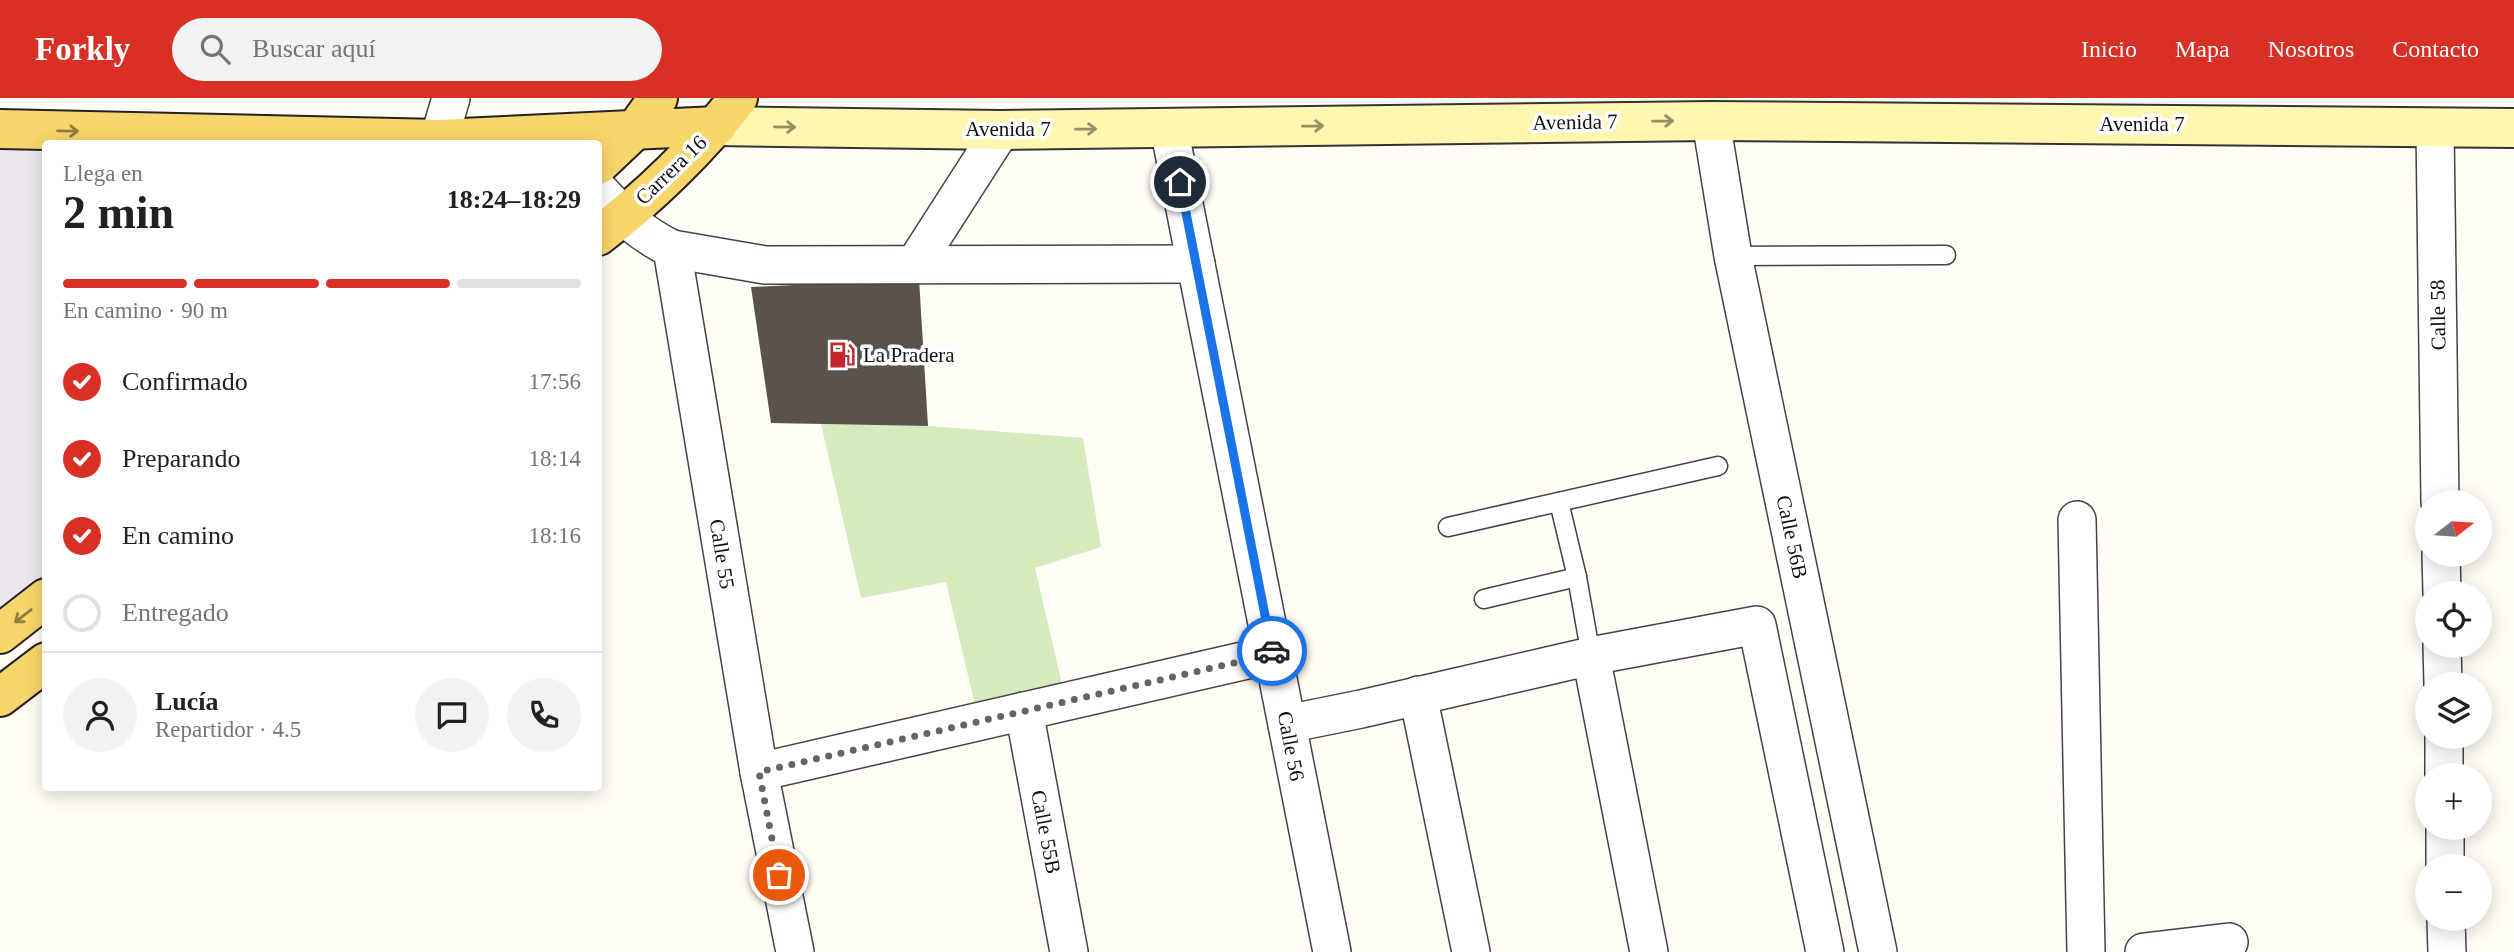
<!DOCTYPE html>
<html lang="es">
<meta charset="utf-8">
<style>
:root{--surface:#fff;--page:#f2f2f2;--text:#202124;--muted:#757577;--line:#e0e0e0;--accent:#d93025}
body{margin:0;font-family:Georgia,serif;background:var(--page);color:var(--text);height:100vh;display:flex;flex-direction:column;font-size:26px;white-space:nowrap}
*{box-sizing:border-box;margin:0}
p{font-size:23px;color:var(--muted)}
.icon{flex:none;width:38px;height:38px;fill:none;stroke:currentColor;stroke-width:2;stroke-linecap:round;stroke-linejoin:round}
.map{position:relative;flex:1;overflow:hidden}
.side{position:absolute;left:42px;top:42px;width:560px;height:651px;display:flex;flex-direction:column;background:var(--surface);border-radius:7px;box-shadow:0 4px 18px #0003}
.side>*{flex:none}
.needle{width:46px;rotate:73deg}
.tools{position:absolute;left:2415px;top:392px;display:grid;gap:14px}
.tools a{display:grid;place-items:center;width:77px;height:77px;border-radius:50%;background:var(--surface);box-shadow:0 4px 18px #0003;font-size:35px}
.pin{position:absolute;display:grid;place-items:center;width:60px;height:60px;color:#fff;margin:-30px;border:4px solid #fff;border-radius:50%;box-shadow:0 2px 7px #0007}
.courier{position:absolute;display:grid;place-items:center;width:70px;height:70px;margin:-35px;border:5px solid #1a73e8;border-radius:50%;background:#fff;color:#222;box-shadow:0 2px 9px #0007}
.summary em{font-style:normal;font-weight:700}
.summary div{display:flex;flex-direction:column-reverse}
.summary{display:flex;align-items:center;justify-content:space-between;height:119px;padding:0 21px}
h1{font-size:46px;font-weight:700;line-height:52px}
.bar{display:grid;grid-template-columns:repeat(4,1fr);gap:10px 7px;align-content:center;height:84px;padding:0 21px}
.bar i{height:9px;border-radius:5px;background:var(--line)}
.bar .selected{background:var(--accent)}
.bar p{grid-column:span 4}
.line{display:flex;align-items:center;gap:18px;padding:0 21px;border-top:2px solid var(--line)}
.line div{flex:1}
.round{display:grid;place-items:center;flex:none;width:74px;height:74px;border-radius:37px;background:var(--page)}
ol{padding:0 21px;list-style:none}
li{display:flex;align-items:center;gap:21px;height:77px}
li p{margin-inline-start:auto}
li .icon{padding:7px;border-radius:50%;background:var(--accent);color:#fff;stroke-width:4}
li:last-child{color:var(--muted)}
li i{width:38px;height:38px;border:4px solid var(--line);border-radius:50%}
header{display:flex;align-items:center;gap:42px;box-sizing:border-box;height:98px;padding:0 35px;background:var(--accent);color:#fff}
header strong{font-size:33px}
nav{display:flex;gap:38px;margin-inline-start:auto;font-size:24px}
.search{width:490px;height:63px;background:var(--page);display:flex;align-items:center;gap:18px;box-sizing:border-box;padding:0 24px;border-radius:38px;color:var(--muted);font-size:26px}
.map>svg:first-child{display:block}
</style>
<header>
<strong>Forkly</strong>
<div class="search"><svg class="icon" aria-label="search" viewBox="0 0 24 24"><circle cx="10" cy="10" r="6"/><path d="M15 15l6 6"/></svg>Buscar aquí</div>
<nav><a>Inicio</a><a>Mapa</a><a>Nosotros</a><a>Contacto</a></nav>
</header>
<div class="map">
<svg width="2514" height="854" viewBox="0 0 2514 854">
<rect width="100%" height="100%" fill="#fffdf5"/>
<path fill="#eee6ef" d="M0,37l598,9h-552l-1,441 -45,35z"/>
<path fill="#d5ebbd" d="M821,326l107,2 155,12 18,109 -66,21 31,133 -87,21 -33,-140 -85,16z"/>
<path fill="#5a524d" d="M919,181l9,147 -157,-3 -20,-136z"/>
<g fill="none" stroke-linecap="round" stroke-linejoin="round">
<g stroke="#444" stroke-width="21">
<g id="service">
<path d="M1733,158l213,-1"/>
<path d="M1559,404l18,75 14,79"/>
<path d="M1448,429l270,-61"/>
<path d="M1484,501l93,-22"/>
</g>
</g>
<g stroke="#444" stroke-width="40">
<g id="minor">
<path d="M1711,23l22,135 145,696"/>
<path d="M1169,30l163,824"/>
<path d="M2435,31l5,373"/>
<path d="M439,41l12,-41"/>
<path d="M598,91c26,28 40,43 74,60l87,523 36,180"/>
<path d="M672,151l93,16 431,-1"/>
<path d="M915,166l86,-134"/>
<path d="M2077,422l9,432"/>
<path d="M2441,457l1,38"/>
<path d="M2442,548l1,38"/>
<path d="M1591,558l58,296"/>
<path d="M1418,597l53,257"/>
<path d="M1024,613l45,241"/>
<path d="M1287,626l74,-15 230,-53 166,-31 68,327"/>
<path d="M2444,639v38"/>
<path d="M759,674l514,-118"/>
<path d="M2445,730v38"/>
<path d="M2446,821l1,33"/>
<path d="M2144,854l85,-10"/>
</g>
</g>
<g stroke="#333" stroke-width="42">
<path id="secondary" d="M717,28l284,4 710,-9 803,7"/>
</g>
<g stroke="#222" stroke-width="42">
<g id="primary">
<path d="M0,31l439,10 278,-13"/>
<path d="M598,67l37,-35 23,-32"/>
<path d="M598,138c49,-37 103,-89 140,-138"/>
<path d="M0,536l46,-36"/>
<path d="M0,599l46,-35"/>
</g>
</g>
<use href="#service" stroke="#fff" stroke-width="18"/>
<use href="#minor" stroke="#fff" stroke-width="37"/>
<use href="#secondary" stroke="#fff6b0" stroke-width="38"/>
<use href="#primary" stroke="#f9d66b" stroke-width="38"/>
</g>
<defs><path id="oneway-shaft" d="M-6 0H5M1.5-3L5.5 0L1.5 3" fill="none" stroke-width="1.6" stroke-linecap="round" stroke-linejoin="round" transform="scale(1.75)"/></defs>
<g stroke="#948f68">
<use href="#oneway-shaft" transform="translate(1663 23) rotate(-1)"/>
<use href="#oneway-shaft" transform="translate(1313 28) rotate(-1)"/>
<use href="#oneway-shaft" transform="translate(785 29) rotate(1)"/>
<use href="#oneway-shaft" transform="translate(1086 31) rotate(-1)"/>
</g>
<g stroke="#917d42">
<use href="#oneway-shaft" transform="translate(68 33) rotate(1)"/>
<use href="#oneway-shaft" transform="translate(23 518) rotate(142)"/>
</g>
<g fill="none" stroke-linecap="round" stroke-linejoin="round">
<path stroke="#646461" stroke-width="7" stroke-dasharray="0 12.6" d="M779,777l-20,-103 514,-118 -1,-3"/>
<path stroke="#1a73e8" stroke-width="9" d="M1180,84l92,469"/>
</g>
<defs>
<g id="fuel-bare" transform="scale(2.1)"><path d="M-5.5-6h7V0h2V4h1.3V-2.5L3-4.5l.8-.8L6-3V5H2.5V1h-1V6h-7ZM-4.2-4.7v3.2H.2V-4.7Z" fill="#c4262e" stroke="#fff" stroke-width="2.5" paint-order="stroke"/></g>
</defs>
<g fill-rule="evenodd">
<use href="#fuel-bare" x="842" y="257"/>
</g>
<g text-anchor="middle" stroke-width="7" stroke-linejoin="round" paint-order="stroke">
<g font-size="21" fill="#111" stroke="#fff">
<text transform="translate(1575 24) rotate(-1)" y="7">Avenida 7</text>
<text x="2142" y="33">Avenida 7</text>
<text x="1008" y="38">Avenida 7</text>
<text transform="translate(671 72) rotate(-44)" y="7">Carrera 16</text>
<text transform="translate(2438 217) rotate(-91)" y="7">Calle 58</text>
<text transform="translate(1792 439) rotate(78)" y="7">Calle 56B</text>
<text transform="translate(722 456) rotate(81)" y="7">Calle 55</text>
<text transform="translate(1291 648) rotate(79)" y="7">Calle 56</text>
<text transform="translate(1046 734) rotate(79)" y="7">Calle 55B</text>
</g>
<g font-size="21" fill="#111" stroke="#fff" text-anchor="start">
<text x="863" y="264">La Pradera</text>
</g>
</g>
</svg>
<div class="tools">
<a><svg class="needle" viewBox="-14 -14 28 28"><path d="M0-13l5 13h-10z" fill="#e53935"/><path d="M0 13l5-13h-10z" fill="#757577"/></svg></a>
<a><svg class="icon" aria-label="locate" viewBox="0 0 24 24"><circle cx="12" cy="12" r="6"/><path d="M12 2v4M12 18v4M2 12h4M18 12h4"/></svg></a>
<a><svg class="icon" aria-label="layers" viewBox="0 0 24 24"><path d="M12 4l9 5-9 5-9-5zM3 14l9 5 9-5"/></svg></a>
<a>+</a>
<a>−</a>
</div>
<div class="pin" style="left:779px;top:777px;background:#ea580c"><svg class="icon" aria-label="bag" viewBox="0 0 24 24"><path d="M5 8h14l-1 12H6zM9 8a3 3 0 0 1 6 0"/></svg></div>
<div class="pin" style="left:1180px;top:84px;background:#1f2937"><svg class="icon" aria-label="home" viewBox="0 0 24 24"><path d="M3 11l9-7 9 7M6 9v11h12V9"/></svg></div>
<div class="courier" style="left:1272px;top:553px"><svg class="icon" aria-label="car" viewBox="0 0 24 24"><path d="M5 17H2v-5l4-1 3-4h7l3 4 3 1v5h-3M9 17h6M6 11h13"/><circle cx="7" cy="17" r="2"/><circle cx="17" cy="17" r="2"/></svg></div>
<section class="side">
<div class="summary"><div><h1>2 min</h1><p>Llega en</p></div><em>18:24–18:29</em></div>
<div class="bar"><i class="selected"></i><i class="selected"></i><i class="selected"></i><i></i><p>En camino · 90 m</p></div>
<ol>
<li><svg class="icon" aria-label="check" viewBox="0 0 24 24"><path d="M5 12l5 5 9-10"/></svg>Confirmado<p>17:56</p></li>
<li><svg class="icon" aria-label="check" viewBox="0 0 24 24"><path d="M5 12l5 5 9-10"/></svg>Preparando<p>18:14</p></li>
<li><svg class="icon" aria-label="check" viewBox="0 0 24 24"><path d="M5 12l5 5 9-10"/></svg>En camino<p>18:16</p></li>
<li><i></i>Entregado</li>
</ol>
<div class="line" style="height:126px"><a class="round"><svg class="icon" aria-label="person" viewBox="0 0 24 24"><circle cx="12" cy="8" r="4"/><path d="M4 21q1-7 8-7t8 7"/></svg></a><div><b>Lucía</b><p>Repartidor · 4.5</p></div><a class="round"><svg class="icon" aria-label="chat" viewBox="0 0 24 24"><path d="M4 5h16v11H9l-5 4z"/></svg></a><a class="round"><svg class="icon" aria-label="phone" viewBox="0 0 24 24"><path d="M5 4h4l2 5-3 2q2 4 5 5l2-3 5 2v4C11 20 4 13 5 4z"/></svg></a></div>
</section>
</div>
